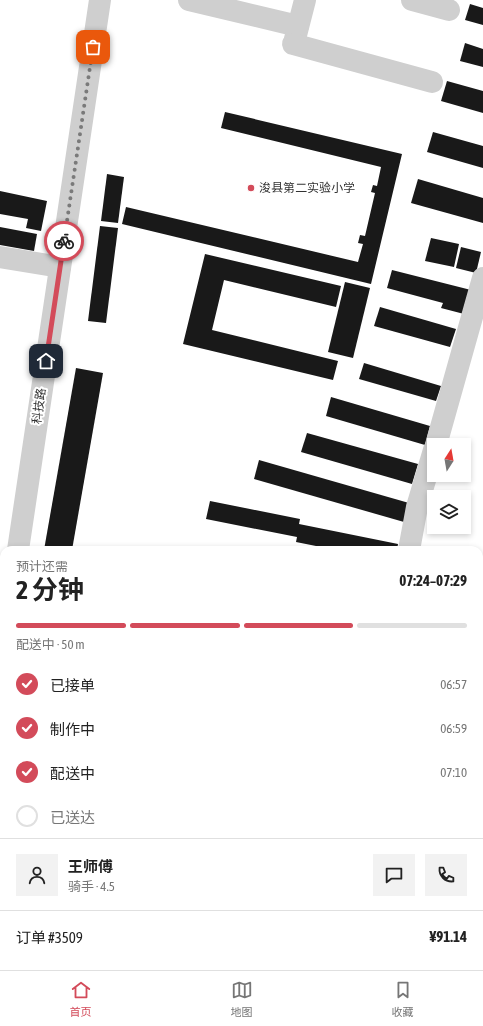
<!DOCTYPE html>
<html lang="zh">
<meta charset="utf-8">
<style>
:root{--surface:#fff;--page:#f2f2f2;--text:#222;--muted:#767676;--line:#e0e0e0;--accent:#d34b5a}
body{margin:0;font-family:"Asap Condensed","Noto Sans SC",sans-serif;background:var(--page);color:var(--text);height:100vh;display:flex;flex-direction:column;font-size:15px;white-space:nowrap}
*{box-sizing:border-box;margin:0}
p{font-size:13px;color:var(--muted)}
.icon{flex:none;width:22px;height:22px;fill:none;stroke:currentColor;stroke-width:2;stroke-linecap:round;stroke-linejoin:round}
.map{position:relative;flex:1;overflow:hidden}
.panel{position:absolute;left:0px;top:546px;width:483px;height:424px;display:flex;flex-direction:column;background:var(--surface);border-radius:12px 12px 0 0;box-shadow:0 2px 6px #0003}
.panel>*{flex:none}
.needle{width:26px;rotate:11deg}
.buttons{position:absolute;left:427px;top:438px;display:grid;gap:8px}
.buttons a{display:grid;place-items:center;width:44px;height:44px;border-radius:0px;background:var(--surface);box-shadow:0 2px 6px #0003;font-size:20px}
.pin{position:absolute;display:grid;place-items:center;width:34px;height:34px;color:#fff;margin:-17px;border-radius:8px;box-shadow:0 2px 6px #0006}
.courier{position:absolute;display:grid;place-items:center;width:40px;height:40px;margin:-20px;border:3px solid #d34b5a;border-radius:50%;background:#fff;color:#222;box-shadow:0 1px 5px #0007}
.overview em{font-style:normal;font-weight:700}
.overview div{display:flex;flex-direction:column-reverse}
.overview{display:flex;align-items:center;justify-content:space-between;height:68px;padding:0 16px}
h1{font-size:26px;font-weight:700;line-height:30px}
.bar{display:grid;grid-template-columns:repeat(4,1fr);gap:6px 4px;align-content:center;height:48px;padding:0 16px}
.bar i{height:5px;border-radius:3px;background:var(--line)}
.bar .active{background:var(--accent)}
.bar p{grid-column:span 4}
.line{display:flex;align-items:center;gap:10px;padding:0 16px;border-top:1px solid var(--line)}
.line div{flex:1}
.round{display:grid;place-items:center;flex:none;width:42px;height:42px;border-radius:0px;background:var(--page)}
ol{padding:0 16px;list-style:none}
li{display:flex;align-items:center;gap:12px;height:44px}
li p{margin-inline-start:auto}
li .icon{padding:4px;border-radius:50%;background:var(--accent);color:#fff;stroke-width:4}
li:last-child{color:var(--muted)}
li i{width:22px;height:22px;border:2px solid var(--line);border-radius:50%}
.dock{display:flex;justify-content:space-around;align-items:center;height:56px;border-top:1px solid var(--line);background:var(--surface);font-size:11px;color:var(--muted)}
.dock a{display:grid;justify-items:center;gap:2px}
.dock .active{color:var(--accent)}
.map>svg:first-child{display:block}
</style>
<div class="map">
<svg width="483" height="970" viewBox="0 0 483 970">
<rect width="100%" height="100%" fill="#fff"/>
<rect fill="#e3e8dc" x="157" y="966" width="46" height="4"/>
<g fill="#191919">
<path d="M470,4l13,4v17l-18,-5z"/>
<path d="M465,43l18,6v18l-23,-6z"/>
<path d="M447,81l36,10v22l-42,-12z"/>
<path d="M225,112l177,42 -31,130 -249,-60 4,-17 232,55 5,-18 -5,-1 2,-8 5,1 10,-43 -4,-1 2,-7 4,1 4,-19 -160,-39z"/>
<path d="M433,132l50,14v22l-56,-16z"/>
<path d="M107,174l17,3 -6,46 -17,-2z"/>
<path d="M418,179l65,19v25l-72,-20z"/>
<path d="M0,191l47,10 -6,30 -15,-3 2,-9 -28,-5z"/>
<path d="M100,226l18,2 -12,95 -18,-2z"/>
<path d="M0,227l37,7 -3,17 -34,-6z"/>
<path d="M431,238l28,6 -5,23 -29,-6z"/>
<path d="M461,247l20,5 -5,21 -20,-5z"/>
<path d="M205,254l136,32 -5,21 -112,-27 -12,50 126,31 -5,19 -150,-36z"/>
<path d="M392,270l79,20 -7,24 -23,-6 2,-5 -56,-15z"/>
<path d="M345,282l25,6 -17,70 -25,-6z"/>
<path d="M380,307l76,22 -6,18 -76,-21z"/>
<path d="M364,363l77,23 -5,15 -77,-22z"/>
<path d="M76,368l27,5 -31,177h-28z"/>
<path d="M331,397l99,29 -5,19 -99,-29z"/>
<path d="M307,433l111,31 -6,20 -111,-32z"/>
<path d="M259,460l150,43 -5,19 -150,-43z"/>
<path d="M210,501l90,18 -1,5 99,20 -1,6h-61l-40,-8 1,-5 -91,-18z"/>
<path d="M3,807l1,1v32h-4v-11z"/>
<path d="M0,846h4v104l-2,13h2v3h16l16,4h-36z"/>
<path d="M138,966h13l-1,4h-13z"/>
</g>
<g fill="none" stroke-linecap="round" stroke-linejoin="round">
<g stroke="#cfcfcf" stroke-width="22">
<path d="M189,0l109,26"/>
<path d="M412,0l37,10"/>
<path d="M295,39l10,-39"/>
<path d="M293,44l139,38"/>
<path d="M0,257l60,10"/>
<path d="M436,445l47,-167"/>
<path d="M18,550l82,-550"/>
<path d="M409,550l8,-43 17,-57"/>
<path d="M0,671l4,-27"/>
<path d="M262,966l21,4"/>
<path d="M210,970l1,-4"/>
<path d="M312,970l4,-4"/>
<path d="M347,970v-4"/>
</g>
</g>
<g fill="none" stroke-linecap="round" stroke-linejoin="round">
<path stroke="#7a7a7a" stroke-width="4" stroke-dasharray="0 7.2" d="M64,241l29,-194"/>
<path stroke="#d34b5a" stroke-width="5" d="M46,361l18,-120"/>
</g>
<circle fill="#d34b5a" stroke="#fff" stroke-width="1.5" cx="251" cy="188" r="4"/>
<g text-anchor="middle" stroke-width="4" stroke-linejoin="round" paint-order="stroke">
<g font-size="12" fill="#323232" stroke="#fff" text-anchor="start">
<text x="259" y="192">浚县第二实验小学</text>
</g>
<g font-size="12" fill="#323232" stroke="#fff">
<text transform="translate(39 406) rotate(-82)" y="4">科技路</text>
</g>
</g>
</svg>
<div class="buttons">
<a><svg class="needle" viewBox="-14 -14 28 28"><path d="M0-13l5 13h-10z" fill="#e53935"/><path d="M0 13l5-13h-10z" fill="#767676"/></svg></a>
<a><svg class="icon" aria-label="layers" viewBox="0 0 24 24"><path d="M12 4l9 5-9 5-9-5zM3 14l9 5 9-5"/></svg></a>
</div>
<div class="pin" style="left:93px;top:47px;background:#ea580c"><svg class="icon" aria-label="bag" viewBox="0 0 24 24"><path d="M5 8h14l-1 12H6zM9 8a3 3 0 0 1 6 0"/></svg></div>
<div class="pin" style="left:46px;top:361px;background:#1f2937"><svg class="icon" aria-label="home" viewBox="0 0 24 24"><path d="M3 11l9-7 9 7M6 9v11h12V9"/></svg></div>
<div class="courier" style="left:64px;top:241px"><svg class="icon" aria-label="bike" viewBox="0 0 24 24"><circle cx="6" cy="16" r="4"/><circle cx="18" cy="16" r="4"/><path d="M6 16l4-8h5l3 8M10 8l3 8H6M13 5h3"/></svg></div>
<section class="panel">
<div class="overview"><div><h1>2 分钟</h1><p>预计还需</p></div><em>07:24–07:29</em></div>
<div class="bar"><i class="active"></i><i class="active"></i><i class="active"></i><i></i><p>配送中 · 50 m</p></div>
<ol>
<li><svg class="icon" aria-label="check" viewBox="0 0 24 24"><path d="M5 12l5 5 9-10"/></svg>已接单<p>06:57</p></li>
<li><svg class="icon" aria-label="check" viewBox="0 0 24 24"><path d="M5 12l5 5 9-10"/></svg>制作中<p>06:59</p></li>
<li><svg class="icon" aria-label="check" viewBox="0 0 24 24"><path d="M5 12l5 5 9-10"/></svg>配送中<p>07:10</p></li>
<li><i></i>已送达</li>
</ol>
<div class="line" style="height:72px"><a class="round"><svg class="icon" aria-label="person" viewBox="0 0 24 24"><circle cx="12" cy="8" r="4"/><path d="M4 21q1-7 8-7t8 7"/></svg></a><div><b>王师傅</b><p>骑手 · 4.5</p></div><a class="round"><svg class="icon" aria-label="chat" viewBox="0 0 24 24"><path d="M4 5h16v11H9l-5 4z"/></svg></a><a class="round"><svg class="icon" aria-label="phone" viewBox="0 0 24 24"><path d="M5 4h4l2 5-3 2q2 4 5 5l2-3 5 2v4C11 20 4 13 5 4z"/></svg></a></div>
<div class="line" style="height:52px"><div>订单 #3509</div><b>¥91.14</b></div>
</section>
</div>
<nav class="dock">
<a class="active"><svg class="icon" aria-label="home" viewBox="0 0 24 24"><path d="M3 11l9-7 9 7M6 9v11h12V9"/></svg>首页</a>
<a><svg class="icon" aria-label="map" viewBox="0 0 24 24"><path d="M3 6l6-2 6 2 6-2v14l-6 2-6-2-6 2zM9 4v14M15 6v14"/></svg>地图</a>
<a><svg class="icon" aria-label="saved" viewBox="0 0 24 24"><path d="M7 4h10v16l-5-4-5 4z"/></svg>收藏</a>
</nav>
